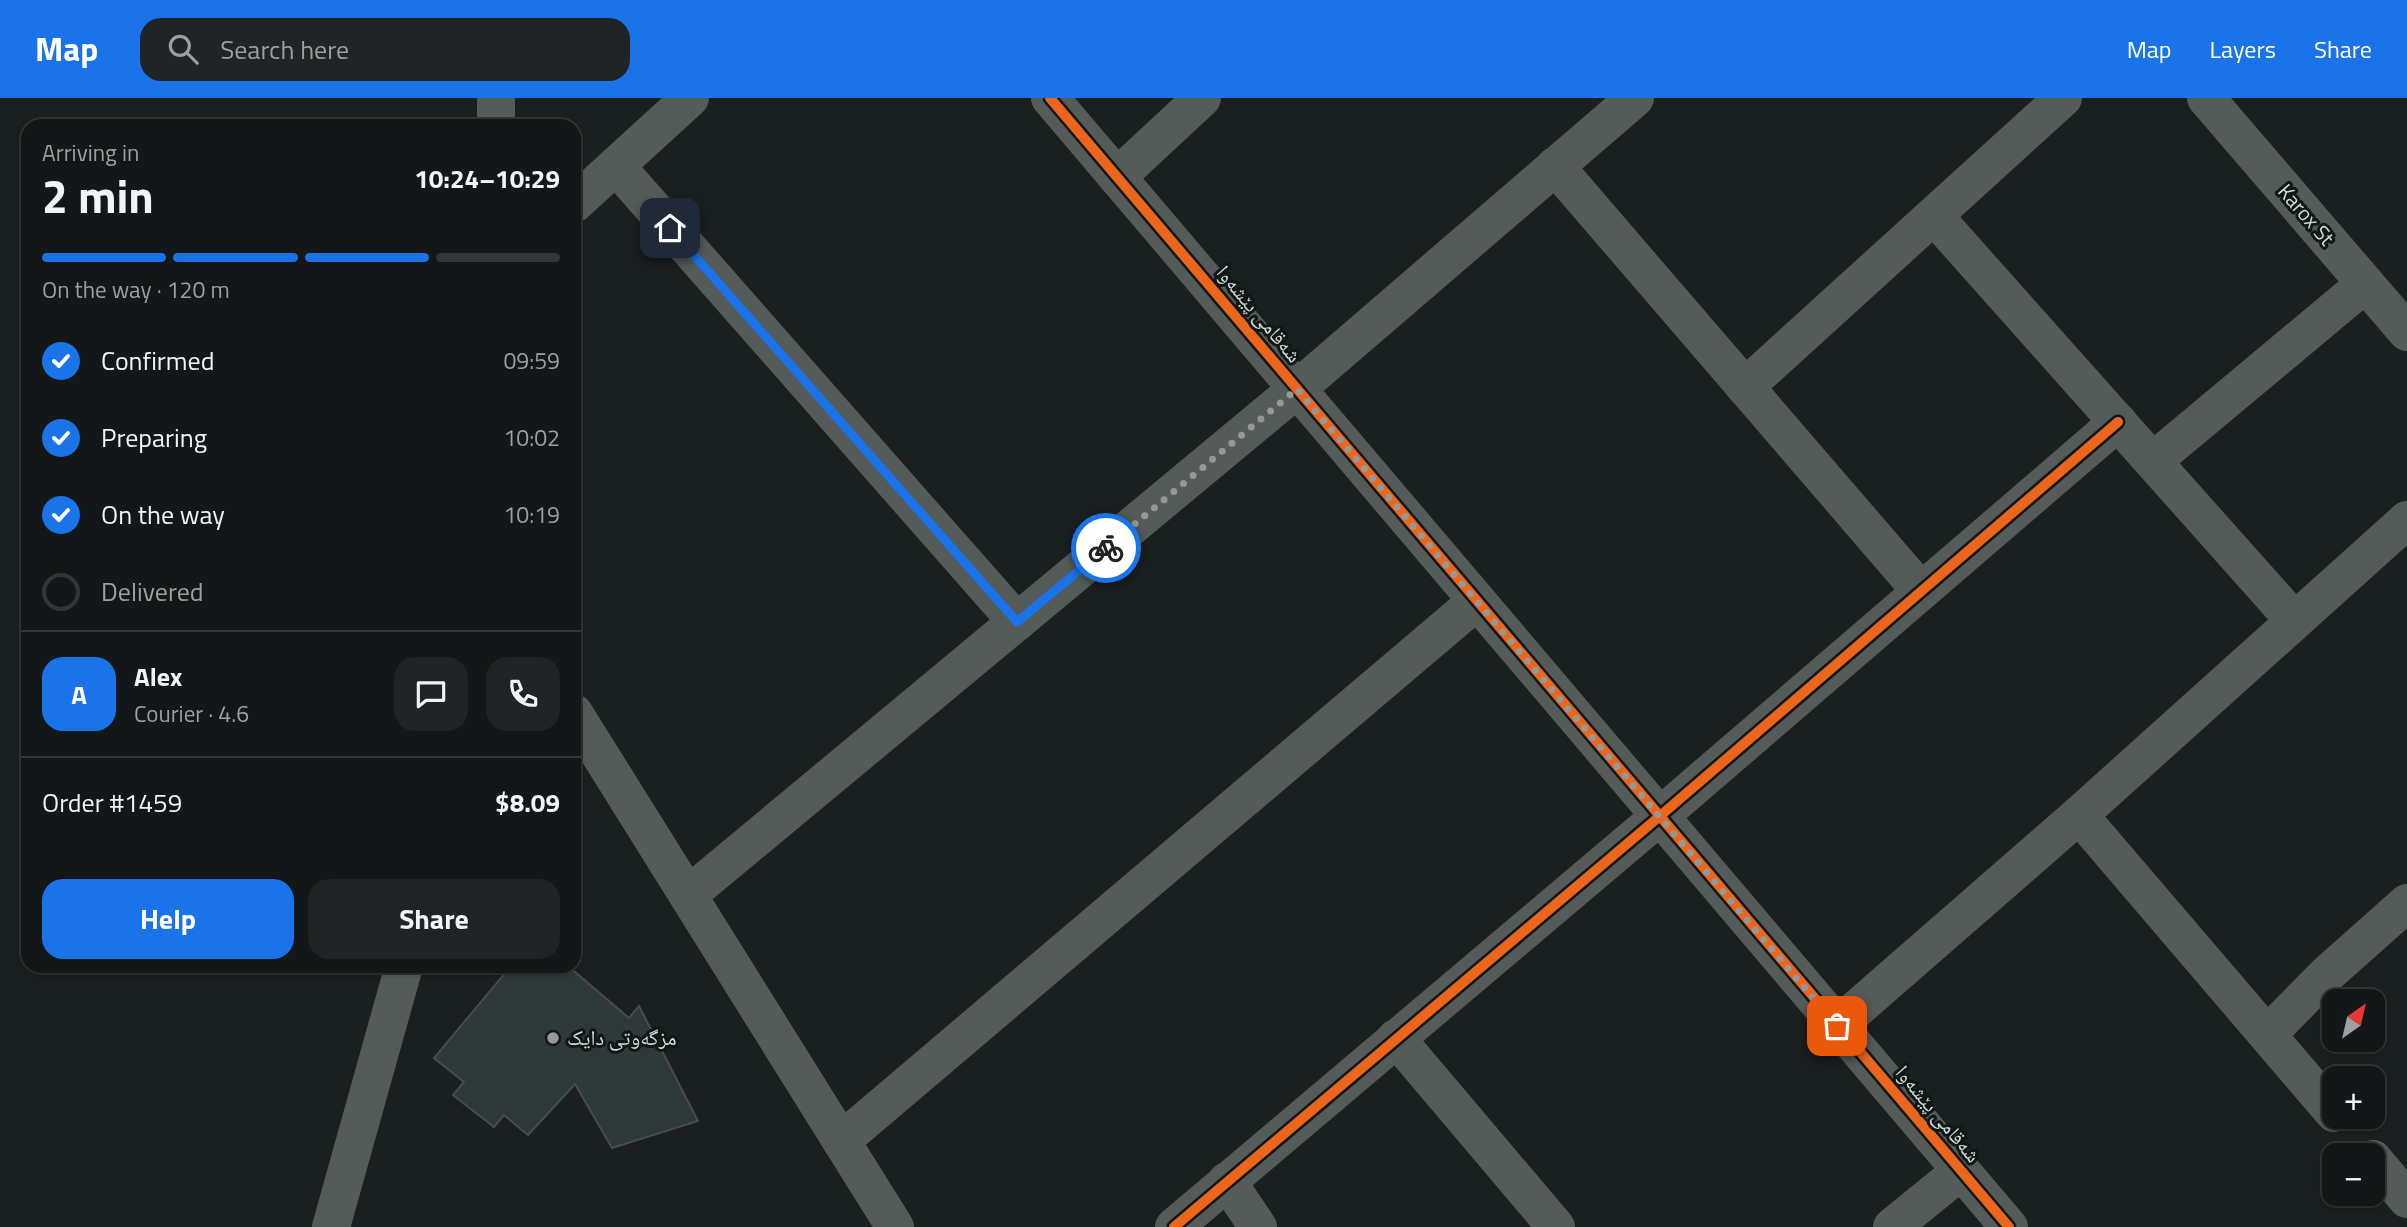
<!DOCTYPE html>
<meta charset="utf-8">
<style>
:root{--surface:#141717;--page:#212424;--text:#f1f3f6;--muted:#9d9fa1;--line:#333636;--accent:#1a73e8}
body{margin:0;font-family:"Titillium Web","Noto Naskh Arabic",sans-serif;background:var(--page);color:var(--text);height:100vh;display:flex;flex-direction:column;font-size:26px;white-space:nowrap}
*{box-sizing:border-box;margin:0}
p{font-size:23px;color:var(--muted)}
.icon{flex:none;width:38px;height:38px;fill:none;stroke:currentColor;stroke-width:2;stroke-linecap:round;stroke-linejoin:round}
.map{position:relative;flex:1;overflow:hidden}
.sheet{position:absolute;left:21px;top:21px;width:560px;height:854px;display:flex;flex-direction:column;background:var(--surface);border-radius:21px;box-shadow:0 2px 5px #0004,0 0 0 2px var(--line)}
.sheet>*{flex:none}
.needle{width:46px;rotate:34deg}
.tools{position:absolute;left:2322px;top:891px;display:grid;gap:14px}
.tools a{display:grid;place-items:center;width:63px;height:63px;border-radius:14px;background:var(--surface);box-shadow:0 2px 5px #0004,0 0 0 2px var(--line);font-size:35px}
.pin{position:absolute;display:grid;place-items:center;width:60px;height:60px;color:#fff;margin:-30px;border-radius:14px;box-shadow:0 4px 10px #0006}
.courier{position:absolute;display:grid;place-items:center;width:70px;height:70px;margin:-35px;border:5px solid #1a73e8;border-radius:50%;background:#fff;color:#222;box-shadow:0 2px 9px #0007}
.summary em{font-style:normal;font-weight:700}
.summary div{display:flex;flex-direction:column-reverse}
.summary{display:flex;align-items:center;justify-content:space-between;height:119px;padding:0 21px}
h1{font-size:46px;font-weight:700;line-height:52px}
.bar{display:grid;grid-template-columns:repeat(4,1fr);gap:10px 7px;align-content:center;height:84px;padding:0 21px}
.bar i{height:9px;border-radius:5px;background:var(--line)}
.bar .on{background:var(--accent)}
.bar p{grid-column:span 4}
.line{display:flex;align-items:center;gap:18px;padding:0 21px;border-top:2px solid var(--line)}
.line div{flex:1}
.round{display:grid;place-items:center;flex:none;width:74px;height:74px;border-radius:21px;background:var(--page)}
ol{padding:0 21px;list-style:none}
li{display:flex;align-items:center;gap:21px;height:77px}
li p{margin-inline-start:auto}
li .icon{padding:7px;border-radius:50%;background:var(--accent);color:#fff;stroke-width:4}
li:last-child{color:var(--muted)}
li i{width:38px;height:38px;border:4px solid var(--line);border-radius:50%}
.button{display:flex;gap:14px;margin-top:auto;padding:14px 21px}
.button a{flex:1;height:80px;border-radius:21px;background:var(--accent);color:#fff;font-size:28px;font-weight:700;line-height:80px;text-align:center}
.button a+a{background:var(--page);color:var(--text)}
header{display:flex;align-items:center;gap:42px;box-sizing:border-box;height:98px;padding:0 35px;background:var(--accent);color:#fff}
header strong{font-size:33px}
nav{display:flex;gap:38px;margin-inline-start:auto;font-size:24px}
.search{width:490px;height:63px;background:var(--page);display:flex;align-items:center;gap:18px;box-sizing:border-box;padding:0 24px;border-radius:21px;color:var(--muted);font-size:26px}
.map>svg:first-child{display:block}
</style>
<header>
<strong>Map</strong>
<div class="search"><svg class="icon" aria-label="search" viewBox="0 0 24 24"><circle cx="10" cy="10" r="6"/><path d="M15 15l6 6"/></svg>Search here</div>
<nav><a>Map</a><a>Layers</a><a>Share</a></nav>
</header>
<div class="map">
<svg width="2407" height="1129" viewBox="0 0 2407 1129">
<rect width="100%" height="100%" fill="#1a1f1f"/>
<path fill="#2e393a" stroke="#484c4c" stroke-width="2" d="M511,868h57l61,52 10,-12 59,115 -86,27 -37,-64 -47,51 -24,-20 -10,12 -41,-32 11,-13 -30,-24z"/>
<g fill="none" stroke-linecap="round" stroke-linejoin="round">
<g stroke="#545b59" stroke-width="38">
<path d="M496,0v28"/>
<path d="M1050,0l959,1129"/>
<path d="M2206,0l201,234"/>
<path d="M616,68l401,456"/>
<path d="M1555,68l365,424"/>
<path d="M1117,79l85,-79"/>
<path d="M574,106l116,-106"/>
<path d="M1934,118l360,404"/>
<path d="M1745,289l318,-289"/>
<path d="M2153,363l212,-177"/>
<path d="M574,615l321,514"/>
<path d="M2079,717l255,298"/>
<path d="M688,797l609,-506 338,-291"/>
<path d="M1837,928l242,-211 328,-295"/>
<path d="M2268,936l58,-59 81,-72"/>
<path d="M1396,940l160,189"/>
<path d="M841,1043l636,-540"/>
<path d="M2373,1061l34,40"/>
<path d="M1227,1083l31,46"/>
<path d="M331,1129l73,-261"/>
<path d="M1174,1129l486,-411 458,-394"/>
<path d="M1892,1129l69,-56"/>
</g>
<g stroke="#101717" stroke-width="15">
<g id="cycleway">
<path d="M1050,0l959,1129"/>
<path d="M1174,1129l486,-411 458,-394"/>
</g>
</g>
<use href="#cycleway" stroke="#eb651d" stroke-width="10"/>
</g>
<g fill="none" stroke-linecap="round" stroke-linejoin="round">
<path stroke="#949998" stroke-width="7" stroke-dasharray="0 12.6" d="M1106,450l191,-159 540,637"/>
<path stroke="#1a73e8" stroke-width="9" d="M670,130l347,394 89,-74"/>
</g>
<circle fill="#949998" stroke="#101717" stroke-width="2.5" cx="553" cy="940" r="7"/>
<g text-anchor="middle" stroke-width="6" stroke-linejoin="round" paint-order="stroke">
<g font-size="21" fill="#d5dad9" stroke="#101717">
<text transform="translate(2306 117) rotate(49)" y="7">Karox St</text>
<text transform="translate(1259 216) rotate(50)" y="7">شەقامی پێشەوا</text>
<text transform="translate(1938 1016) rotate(50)" y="7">شەقامی پێشەوا</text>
</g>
<g font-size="21" fill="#d5dad9" stroke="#101717" text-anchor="start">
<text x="567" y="947">مزگەوتی دایک</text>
</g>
</g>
</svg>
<div class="tools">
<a><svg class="needle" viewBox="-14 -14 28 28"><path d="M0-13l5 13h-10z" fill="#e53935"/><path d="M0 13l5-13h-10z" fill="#9d9fa1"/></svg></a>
<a>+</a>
<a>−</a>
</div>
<div class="pin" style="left:1837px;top:928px;background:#ea580c"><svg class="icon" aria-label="bag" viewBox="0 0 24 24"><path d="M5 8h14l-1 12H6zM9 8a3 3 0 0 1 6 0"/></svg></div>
<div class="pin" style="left:670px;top:130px;background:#1f2937"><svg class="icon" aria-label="home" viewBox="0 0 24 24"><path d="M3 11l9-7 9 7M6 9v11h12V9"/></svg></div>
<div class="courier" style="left:1106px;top:450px"><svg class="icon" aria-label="bike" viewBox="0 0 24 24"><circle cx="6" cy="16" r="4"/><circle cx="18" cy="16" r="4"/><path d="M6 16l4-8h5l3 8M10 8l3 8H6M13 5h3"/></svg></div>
<section class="sheet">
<div class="summary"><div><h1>2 min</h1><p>Arriving in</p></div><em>10:24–10:29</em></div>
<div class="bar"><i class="on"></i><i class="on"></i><i class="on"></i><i></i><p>On the way · 120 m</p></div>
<ol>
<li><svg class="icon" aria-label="check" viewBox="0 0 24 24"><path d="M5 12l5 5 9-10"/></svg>Confirmed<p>09:59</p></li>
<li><svg class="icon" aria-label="check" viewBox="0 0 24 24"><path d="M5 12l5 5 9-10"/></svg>Preparing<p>10:02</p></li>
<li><svg class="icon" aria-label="check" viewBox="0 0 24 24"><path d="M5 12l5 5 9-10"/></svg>On the way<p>10:19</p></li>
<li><i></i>Delivered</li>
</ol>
<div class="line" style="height:126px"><b class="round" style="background:var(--accent);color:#fff">A</b><div><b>Alex</b><p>Courier · 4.6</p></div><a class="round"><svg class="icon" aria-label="chat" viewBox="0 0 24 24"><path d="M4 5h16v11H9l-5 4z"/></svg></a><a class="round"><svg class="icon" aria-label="phone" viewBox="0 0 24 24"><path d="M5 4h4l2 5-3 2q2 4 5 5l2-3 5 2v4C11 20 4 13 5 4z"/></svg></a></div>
<div class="line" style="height:91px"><div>Order #1459</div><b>$8.09</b></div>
<div class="button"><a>Help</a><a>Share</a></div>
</section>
</div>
